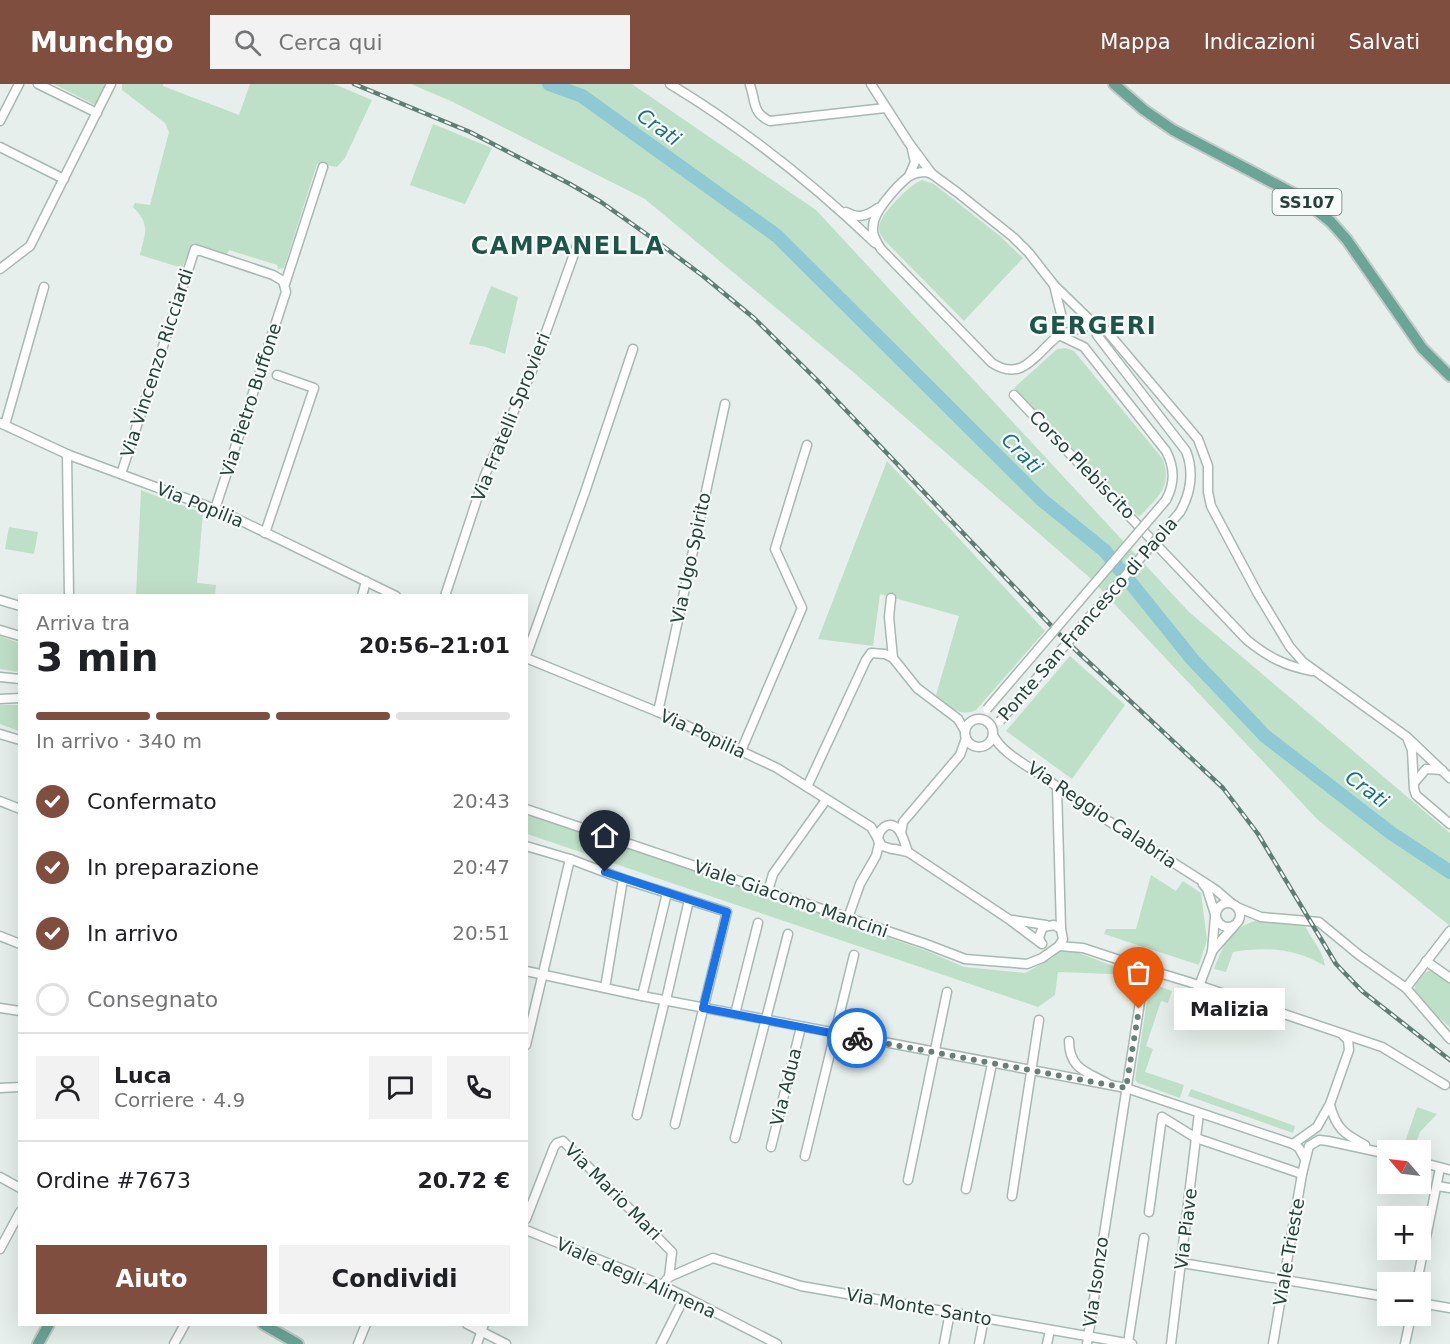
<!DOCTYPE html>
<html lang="it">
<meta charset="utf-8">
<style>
:root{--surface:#fff;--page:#f2f2f2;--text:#202124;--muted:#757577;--line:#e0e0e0;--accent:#7f4e3f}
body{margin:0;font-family:"DejaVu Sans",sans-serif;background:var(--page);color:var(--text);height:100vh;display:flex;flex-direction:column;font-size:22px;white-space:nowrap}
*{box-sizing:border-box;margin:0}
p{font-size:20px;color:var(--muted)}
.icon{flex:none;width:33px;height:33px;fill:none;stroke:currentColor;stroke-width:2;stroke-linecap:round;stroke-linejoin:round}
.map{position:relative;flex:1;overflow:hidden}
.details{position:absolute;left:18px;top:510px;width:510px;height:732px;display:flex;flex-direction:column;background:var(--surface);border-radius:0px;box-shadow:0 6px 24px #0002}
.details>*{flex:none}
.needle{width:39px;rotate:298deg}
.tools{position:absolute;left:1377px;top:1056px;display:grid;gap:12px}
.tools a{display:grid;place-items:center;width:54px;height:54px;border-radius:0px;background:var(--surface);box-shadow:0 6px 24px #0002;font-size:30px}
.pin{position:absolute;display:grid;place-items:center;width:51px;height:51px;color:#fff;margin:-62px -26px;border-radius:50% 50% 50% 0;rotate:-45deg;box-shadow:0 0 6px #0007}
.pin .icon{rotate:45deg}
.courier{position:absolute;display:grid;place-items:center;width:60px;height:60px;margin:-30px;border:4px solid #1a73e8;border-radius:50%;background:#fff;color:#222;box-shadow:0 2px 8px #0007}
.bubble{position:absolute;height:42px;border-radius:0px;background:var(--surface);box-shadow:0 6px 24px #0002;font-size:20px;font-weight:700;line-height:42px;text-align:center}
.overview em{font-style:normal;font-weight:700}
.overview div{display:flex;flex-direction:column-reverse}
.overview{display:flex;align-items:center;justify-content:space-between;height:102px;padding:0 18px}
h1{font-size:39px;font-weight:700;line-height:45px}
.bar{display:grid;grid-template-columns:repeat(4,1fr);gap:9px 6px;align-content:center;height:72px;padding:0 18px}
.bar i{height:8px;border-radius:4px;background:var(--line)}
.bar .selected{background:var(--accent)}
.bar p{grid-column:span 4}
.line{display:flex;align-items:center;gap:15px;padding:0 18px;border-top:2px solid var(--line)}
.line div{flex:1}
.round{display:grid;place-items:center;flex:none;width:63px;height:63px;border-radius:0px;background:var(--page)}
ol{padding:0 18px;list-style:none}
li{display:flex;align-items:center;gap:18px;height:66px}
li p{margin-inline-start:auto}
li .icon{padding:6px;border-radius:50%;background:var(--accent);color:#fff;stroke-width:4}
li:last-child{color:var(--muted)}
li i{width:33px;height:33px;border:3px solid var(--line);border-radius:50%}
.button{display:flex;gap:12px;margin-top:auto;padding:12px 18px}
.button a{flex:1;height:69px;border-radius:0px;background:var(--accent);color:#fff;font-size:24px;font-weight:700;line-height:69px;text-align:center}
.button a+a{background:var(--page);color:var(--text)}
header{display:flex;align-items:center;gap:36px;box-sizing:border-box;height:84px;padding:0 30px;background:var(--accent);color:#fff}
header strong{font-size:28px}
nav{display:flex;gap:33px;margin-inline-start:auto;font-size:21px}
.search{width:420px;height:54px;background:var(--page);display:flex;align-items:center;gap:15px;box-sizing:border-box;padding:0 21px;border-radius:0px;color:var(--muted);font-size:22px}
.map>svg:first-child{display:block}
</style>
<header>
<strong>Munchgo</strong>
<div class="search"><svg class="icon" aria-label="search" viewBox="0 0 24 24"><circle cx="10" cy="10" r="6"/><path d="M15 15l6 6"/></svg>Cerca qui</div>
<nav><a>Mappa</a><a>Indicazioni</a><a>Salvati</a></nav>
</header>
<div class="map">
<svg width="1450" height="1260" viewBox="0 0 1450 1260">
<rect width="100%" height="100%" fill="#e6efeb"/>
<g fill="#bfe0c8">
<path d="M54,0h51l-10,21z"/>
<path d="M122,0h41v2l76,29 11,-31h84l38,16 -27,58 -8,9 -20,-3 -33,104 -6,1 -1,-4 -48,-15 -2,4 -34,-11 -11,25 -42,-13c5,-23 11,-30 -7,-48l2,-4 15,2 19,-73 -4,-9 -43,-33z"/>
<path d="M411,0h221l184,126 373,402 261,221v93l-132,-106 -229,-243 -236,-205 -208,-173 -192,-97z"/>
<path d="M433,40l59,24 -27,56 -55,-19z"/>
<path d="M922,96l12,4 66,52 23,22 -59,63 -79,-80c-3,-4 -6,-8 -6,-13 -1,-12 32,-45 43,-48z"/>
<path d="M491,202l27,11 -13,57 -19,-7 -17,-3z"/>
<path d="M1066,264l8,3 88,107c12,28 -5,40 -23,59l-125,-129 43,-39z"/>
<path d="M887,377l158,170 -69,79c-18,8 -26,-4 -40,-15l23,-79 -79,-22 -7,52 -55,-7z"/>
<path d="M141,406l62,23 -6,70 19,2 -1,10h-79z"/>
<path d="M9,443l29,5 -4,22 -29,-5z"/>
<path d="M0,552l19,7v29l-19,-3z"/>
<path d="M1070,572l55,49 -53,74 -66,-48z"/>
<path d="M0,621h19v26l-19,-7z"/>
<path d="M527,728l400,139 37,16 61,6 27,-15 7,-7 6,-1 11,2 61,23 -79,-3 -3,23 -17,12 -511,-173z"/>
<path d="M1151,791l25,16 7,-10 18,12 6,47 -8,25 -95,-31 2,-5h30z"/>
<path d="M1255,837l49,3c7,15 19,26 21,42 -29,-17 -59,-20 -92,-14l-7,20 -12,-3c9,-23 16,-41 41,-48z"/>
<path d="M1431,886l19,13v44c-9,-8 -27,-21 -33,-31 -7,-11 4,-23 14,-26z"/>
<path d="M1156,901l16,6 -4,12 -7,-2 -15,45 7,3 -8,23 39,13 -4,13 -42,-15 -3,-3 13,-86z"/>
<path d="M1191,1005l104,37 -2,7 -105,-37z"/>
<path d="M1417,1023l20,7 -17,18 -5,13 -10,-3z"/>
</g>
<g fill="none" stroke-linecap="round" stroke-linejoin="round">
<path stroke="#8ec9d4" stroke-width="14" d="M549,0l33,12 195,140 265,264 63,51 87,108 73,77 126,97 59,39"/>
<g stroke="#a8b8b2" stroke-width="11">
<g id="minor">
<path d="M38,0l59,29"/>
<path d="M670,0c76,46 141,98 205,159"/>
<path d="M871,0l38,59 23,31"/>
<path d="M750,1c6,17 2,28 20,36l115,-13"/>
<path d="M0,37l19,-37"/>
<path d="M0,63l64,32"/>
<path d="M926,88l6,2 26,19 55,44 16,16 25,32 7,29 -2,21c-23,18 -36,48 -67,28l-111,-114c-4,-7 -9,-13 -8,-22 0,-15 23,-40 35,-50 6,-4 12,-5 18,-5z"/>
<path d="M909,92l6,-14 -3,-13"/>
<path d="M846,128c12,7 21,4 32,-4"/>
<path d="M0,185l30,-23 81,-162"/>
<path d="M285,200l38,-117"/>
<path d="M1054,201l40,39 11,5 93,110 10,27v26l3,14 47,88 32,53 13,15 104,75 43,41"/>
<path d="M1094,240l3,11 89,116c8,20 5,42 -6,61"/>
<path d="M1059,251l25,12 82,104c9,17 9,32 0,49"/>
<path d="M1059,251l35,-11"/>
<path d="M1014,311l233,245c21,17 38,26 65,31"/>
<path d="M0,339l69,32 154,57 173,84"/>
<path d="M5,341l39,-138"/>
<path d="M67,370l2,142"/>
<path d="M121,390l74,-225 78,26 10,6 3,11 -71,217"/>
<path d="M265,449l49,-145 -37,-13"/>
<path d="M362,512l4,-15"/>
<path d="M445,512l40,-121 47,-104 47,-131"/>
<path d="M891,514l-2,19 4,41 24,30 41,31 7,12"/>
<path d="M0,516l20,6"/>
<path d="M0,546l20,6"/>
<path d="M526,572l59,-164 48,-143"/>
<path d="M526,574l132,54 119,56 94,59 11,19 10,3"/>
<path d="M0,593l20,2"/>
<path d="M0,615l20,-1"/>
<path d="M658,628l67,-308"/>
<circle cx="979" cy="649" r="14"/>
<path d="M0,650l20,6"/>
<path d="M993,651c9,18 32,29 49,41 56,40 115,76 174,114l15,13"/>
<path d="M1408,656l4,10 2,39 2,6 34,29"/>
<path d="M741,667l61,-143 -27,-59 32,-104"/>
<path d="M1414,699l12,-14 16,1"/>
<path d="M807,703l59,-127 5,-7 14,1 8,4"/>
<path d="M1057,703l4,142"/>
<path d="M0,717l20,8"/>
<path d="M526,725l400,135 39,15 62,5 15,-6 17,-12 4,-7 -2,-10 -7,-4 -11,2 -4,10 2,6"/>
<path d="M901,749l2,-11 57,-67 6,-17"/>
<path d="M878,756c0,-10 10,-21 20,-11 5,5 7,16 10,23"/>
<path d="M526,762l44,13 53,20 104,33 -52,212"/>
<path d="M894,765l14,3 102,68 32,24"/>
<path d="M1203,800l4,5 8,25"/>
<path d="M768,807l5,-17 53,-74"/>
<circle cx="1228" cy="831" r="12"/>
<path d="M1237,823l24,10 58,5 40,33 47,33 44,51"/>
<path d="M848,834l12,-34 16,-28 3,-12"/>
<path d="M1013,836l33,5"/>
<path d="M0,852l20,8"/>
<path d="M1059,862l24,2 73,24"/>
<path d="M1212,867l23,-26"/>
<path d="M1426,877l24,17"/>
<path d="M526,887l116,25 484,92 167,56 6,4 6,11"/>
<path d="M1199,902l13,-34 3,-35"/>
<path d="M605,904l18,-109"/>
<path d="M1406,904l44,-57"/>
<path d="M1142,905l14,-17 33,10 193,65 63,38"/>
<path d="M642,912l25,-103"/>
<path d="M666,916l23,-100"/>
<path d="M0,924l20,3"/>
<path d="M735,930l23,-91"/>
<path d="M1069,957c0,27 17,31 38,42"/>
<path d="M526,961l44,-186"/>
<path d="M0,1004l20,-1"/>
<path d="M1330,1021c6,23 14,29 35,40"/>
<path d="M637,1031l28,-115"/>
<path d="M735,1054l53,-204"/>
<path d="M1293,1060l24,-17 13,-23 19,-54 -1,-10 -5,-5"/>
<path d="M771,1063l30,-120"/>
<path d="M805,1072l49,-201"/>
<path d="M1420,1078l30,8"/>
<path d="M0,1093l20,11"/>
<path d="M908,1096l39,-188"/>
<path d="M1437,1102l13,2"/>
<path d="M966,1105l26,-125"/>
<path d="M1012,1112l27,-176"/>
<path d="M1149,1128l13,-95 34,21 106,36"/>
<path d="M526,1135l28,-72 3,-4 6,-2 109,111 -3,25"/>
<path d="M526,1146l136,55 115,59"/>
<path d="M0,1165l20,-37"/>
<path d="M1182,1179l206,34"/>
<path d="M1417,1198l23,-114"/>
<path d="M662,1201l7,-8 44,-19 88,28 331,58"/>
<path d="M1420,1219l30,5"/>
<path d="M467,1240l39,20"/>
<path d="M1128,1259l16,-105"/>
<path d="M174,1260l11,-20"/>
<path d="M358,1260l8,-20"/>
<path d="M477,1260l7,-20"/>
<path d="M661,1260l24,-48"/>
<path d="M944,1260l6,-32"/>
<path d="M979,1260l5,-26"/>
<path d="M1047,1260l3,-14"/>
<path d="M1087,1260l55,-355 -3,-16 -17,-12"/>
<path d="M1171,1260l28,-231"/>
<path d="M1273,1260l29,-170 7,-28 10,-6 9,1 60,13"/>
<path d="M1405,1260l6,-28"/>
</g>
</g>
<g stroke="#c2cac8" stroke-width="14">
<g id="major">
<path d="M1114,0l30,26 29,20 127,67 31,25 16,18 75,108 28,28"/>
<path d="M263,1240l35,20"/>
<path d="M38,1260l11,-20"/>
</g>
</g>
<use href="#minor" stroke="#fff" stroke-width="8"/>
<use href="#major" stroke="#6aa596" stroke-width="10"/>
<g stroke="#5f7d75" stroke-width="4.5">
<path id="rail" d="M354,0l116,48 100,52 31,18 58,41 44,33 51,42 67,66 243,255 159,149 35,46 78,130 26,27 88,69"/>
</g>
<use href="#rail" stroke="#f7fbf9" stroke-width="2" stroke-dasharray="7" stroke-linecap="butt"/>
<g stroke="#a8b8b2" stroke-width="11" stroke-linecap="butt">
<g id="minor-bridge">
<path d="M987,625l179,-209"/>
<path d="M1000,637l180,-209"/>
</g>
</g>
<use href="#minor-bridge" stroke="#fff" stroke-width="8"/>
</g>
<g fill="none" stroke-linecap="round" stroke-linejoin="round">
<path stroke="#687f78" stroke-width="6" stroke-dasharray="0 10.8" d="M857,954l269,50 13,-79"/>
<path stroke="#1a73e8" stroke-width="8" d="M605,788l122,40 -24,96 154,30"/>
</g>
<g text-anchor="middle" stroke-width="4.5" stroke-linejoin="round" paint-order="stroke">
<rect fill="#f7fbf9" stroke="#637a73" stroke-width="1.5" x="1272.5" y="105" width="69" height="26" rx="4.5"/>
<g font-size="16" font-weight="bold" fill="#24423a">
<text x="1307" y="124">SS107</text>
</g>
<g font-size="18" fill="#24423a" stroke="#f7fbf9">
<text transform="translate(157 279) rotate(-72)" y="6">Via Vincenzo Ricciardi</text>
<text transform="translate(251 316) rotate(-72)" y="6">Via Pietro Buffone</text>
<text transform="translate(511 333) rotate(-68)" y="6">Via Fratelli Sprovieri</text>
<text transform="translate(1082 381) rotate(46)" y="6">Corso Plebiscito</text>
<text transform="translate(200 421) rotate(22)" y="6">Via Popilia</text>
<text transform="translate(691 474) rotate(-78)" y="6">Via Ugo Spirito</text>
<text transform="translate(1088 535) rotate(-49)" y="6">Ponte San Francesco di Paola</text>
<text transform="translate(703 650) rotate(25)" y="6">Via Popilia</text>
<text transform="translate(1102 731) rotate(34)" y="6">Via Reggio Calabria</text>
<text transform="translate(791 815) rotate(19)" y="6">Viale Giacomo Mancini</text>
<text transform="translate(786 1003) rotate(-76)" y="6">Via Adua</text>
<text transform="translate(613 1108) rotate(45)" y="6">Via Mario Mari</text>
<text transform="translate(1186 1145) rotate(-83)" y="6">Via Piave</text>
<text transform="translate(1289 1168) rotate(-80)" y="6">Viale Trieste</text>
<text transform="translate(636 1194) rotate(24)" y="6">Viale degli Alimena</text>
<text transform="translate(1096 1198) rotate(-82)" y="6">Via Isonzo</text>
<text transform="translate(919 1223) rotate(10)" y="6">Via Monte Santo</text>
</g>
<g font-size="20" font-style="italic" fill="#1c6f80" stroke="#f7fbf9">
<text transform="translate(659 43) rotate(36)" y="7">Crati</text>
<text transform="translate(1022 369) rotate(45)" y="7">Crati</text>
<text transform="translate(1367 705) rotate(37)" y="7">Crati</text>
</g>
<g font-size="24" font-weight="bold" letter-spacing="1.5" fill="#1f5548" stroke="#f7fbf9">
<text x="568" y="170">CAMPANELLA</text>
<text x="1093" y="250">GERGERI</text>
</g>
</g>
</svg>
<div class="tools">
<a><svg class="needle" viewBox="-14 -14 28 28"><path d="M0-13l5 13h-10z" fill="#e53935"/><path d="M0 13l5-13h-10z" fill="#757577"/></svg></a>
<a>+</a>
<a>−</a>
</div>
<div class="pin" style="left:1139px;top:925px;background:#ea580c"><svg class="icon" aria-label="bag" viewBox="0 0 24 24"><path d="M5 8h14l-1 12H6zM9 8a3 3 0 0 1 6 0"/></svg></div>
<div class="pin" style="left:605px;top:788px;background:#1f2937"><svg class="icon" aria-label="home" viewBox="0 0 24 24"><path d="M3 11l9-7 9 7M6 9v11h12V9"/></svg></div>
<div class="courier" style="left:857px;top:954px"><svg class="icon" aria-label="bike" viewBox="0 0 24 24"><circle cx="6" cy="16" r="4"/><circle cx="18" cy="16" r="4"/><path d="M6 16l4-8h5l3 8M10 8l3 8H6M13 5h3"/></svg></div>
<div class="bubble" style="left:1174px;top:904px;width:111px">Malizia</div>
<section class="details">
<div class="overview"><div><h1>3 min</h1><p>Arriva tra</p></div><em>20:56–21:01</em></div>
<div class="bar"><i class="selected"></i><i class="selected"></i><i class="selected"></i><i></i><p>In arrivo · 340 m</p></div>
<ol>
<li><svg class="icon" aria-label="check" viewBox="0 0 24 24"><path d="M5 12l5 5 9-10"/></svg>Confermato<p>20:43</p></li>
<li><svg class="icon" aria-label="check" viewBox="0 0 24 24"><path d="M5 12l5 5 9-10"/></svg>In preparazione<p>20:47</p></li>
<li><svg class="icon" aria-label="check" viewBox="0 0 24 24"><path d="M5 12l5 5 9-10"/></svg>In arrivo<p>20:51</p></li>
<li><i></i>Consegnato</li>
</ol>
<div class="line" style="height:108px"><a class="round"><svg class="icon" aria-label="person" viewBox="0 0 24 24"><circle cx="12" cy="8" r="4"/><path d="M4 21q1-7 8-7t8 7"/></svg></a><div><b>Luca</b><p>Corriere · 4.9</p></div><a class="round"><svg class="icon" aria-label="chat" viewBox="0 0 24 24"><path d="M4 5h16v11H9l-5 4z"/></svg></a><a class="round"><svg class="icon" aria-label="phone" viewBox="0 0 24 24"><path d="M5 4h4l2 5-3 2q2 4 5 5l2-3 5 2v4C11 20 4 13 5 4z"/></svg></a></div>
<div class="line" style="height:78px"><div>Ordine #7673</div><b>20.72 €</b></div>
<div class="button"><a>Aiuto</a><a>Condividi</a></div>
</section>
</div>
